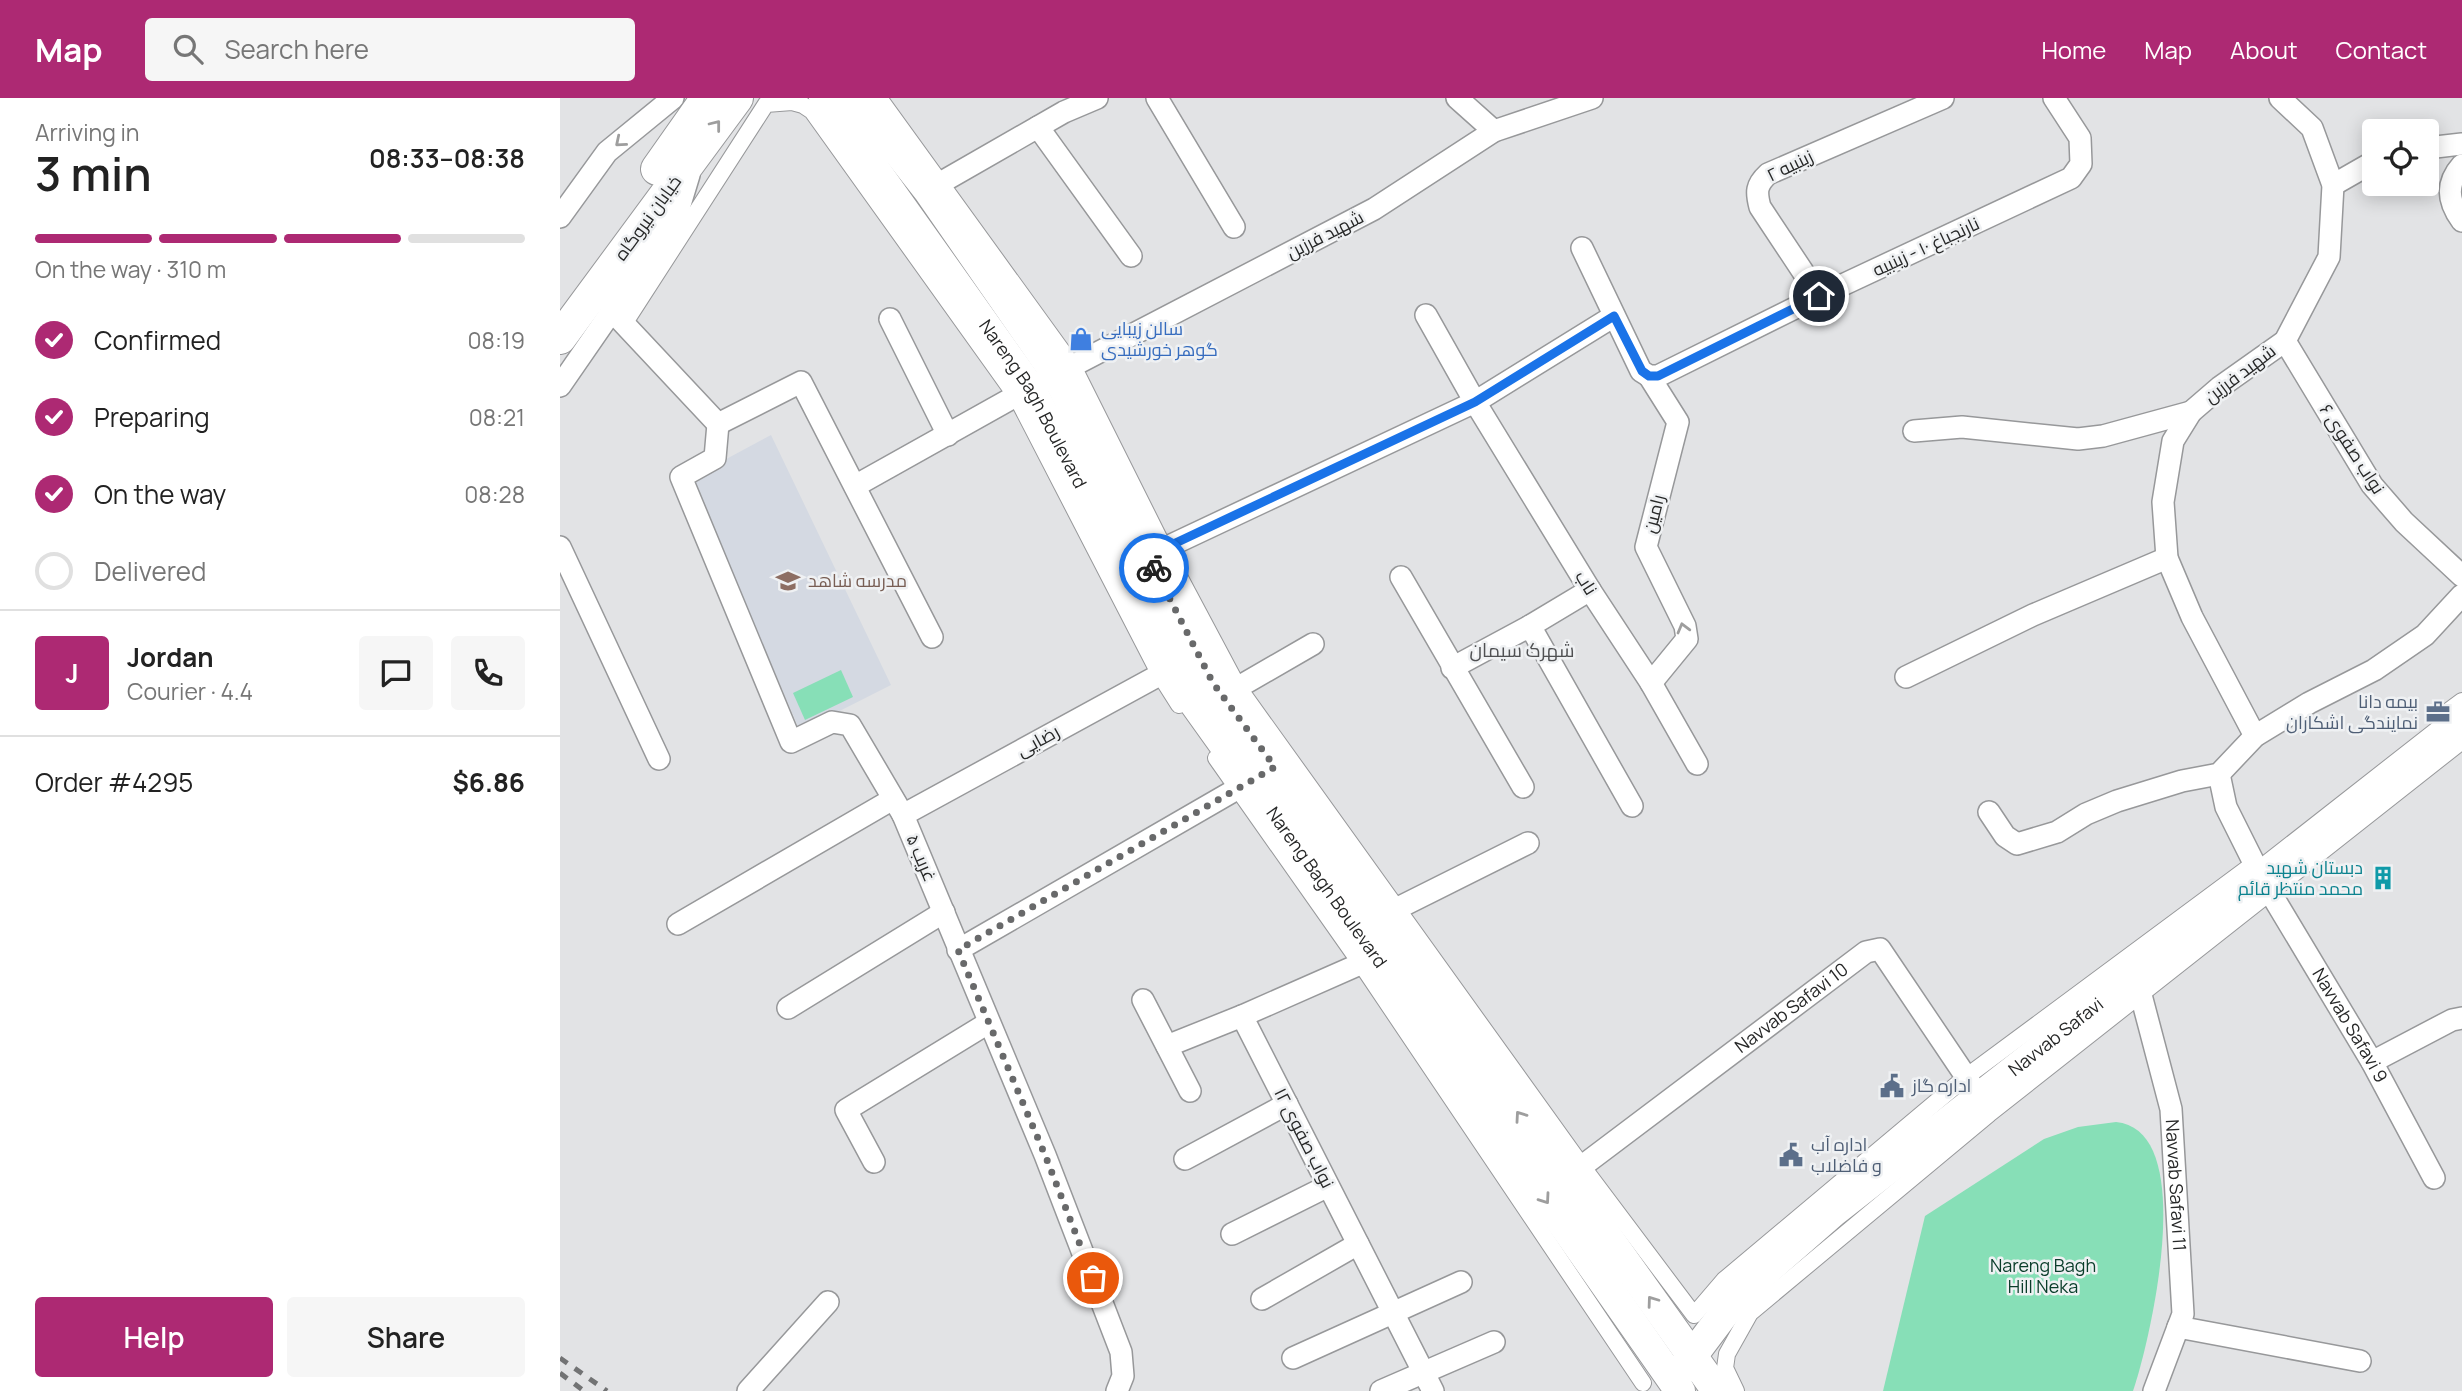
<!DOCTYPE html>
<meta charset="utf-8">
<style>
:root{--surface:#fff;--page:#f6f6f6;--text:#222;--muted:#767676;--line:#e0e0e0;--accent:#ad2973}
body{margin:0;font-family:Manrope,Cairo,sans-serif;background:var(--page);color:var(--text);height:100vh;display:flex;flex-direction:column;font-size:26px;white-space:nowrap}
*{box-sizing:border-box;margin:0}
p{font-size:23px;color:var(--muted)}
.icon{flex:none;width:38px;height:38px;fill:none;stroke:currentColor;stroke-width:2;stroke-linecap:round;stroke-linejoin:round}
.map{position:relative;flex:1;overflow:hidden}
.details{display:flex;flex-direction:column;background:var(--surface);width:560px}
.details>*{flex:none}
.controls{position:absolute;left:1802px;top:21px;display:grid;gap:14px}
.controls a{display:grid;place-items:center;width:77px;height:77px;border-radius:7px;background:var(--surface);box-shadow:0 4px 18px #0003;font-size:35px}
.pin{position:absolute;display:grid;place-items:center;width:60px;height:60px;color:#fff;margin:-30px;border:4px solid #fff;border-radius:50%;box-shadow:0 2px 7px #0007}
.courier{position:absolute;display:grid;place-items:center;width:70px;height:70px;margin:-35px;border:5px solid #1a73e8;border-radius:50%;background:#fff;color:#222;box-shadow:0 2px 9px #0007}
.overview em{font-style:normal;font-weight:600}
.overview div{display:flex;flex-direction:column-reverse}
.overview{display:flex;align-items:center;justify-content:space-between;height:119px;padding:0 35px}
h1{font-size:46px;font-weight:600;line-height:52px}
.bar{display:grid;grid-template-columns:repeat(4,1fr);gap:10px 7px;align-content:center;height:84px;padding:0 35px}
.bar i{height:9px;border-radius:5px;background:var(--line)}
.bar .active{background:var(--accent)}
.bar p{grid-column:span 4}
.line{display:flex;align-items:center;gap:18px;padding:0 35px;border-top:2px solid var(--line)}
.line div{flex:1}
.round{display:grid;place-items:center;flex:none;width:74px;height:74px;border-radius:7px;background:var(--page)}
ol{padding:0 35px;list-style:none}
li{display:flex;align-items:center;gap:21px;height:77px}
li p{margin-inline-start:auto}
li .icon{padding:7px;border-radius:50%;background:var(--accent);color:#fff;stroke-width:4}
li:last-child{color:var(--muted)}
li i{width:38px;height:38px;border:4px solid var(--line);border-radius:50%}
.button{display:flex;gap:14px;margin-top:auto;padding:14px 35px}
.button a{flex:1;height:80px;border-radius:7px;background:var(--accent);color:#fff;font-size:28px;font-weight:600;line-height:80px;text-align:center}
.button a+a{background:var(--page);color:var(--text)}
header{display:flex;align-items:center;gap:42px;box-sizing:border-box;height:98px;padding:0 35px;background:var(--accent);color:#fff}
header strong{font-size:33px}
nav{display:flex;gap:38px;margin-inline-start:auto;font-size:24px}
.search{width:490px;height:63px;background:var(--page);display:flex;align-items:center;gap:18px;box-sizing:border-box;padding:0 24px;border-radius:7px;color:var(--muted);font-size:26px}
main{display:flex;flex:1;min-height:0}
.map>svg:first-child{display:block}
</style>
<header>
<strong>Map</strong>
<div class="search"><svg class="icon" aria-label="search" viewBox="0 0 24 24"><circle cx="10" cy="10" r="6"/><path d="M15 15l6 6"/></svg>Search here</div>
<nav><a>Home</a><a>Map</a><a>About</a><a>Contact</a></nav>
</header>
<main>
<section class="details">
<div class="overview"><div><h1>3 min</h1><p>Arriving in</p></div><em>08:33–08:38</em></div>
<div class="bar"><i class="active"></i><i class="active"></i><i class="active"></i><i></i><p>On the way · 310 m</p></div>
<ol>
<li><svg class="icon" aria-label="check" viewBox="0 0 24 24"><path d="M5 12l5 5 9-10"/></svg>Confirmed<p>08:19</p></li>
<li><svg class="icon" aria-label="check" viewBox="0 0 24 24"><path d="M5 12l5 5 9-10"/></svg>Preparing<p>08:21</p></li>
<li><svg class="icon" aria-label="check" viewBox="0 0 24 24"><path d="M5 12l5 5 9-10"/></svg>On the way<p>08:28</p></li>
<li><i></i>Delivered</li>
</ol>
<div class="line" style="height:126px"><b class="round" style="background:var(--accent);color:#fff">J</b><div><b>Jordan</b><p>Courier · 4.4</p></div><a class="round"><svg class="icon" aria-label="chat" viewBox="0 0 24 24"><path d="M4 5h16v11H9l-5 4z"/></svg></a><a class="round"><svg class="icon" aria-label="phone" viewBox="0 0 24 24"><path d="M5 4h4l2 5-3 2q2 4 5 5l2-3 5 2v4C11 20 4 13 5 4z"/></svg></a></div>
<div class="line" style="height:91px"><div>Order #4295</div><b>$6.86</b></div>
<div class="button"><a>Help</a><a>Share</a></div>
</section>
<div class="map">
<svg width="1902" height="1293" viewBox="0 0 1902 1293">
<rect width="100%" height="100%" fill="#e2e3e5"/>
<path fill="#d4d9e2" d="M211,337l120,250 -91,46 -109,-253z"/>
<g fill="#87dfb7">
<path d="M281,572l12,27 -48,23 -12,-27z"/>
<path d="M1556,1024c84,8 34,219 17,269h-250l42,-175 119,-77 34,-12z"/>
</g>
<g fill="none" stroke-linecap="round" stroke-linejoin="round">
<g stroke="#97989a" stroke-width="18">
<g id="pedestrian">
<path d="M319,0l194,268 91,182 74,139 344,479 112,149 30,-35 242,-203 282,-209"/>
<path d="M64,226l142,-220 26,-2 11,3 9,6 204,285 144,279 19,30"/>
<path d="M1879,620l23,-17"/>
<path d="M656,660l145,206 282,419"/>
<path d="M1176,1293l-11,-23 2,-14 23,-41 239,-199 473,-373"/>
</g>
</g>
<g stroke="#97989a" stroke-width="24">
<g id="minor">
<path d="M597,0l77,129"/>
<path d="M897,0l37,33"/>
<path d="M478,29l93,129"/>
<path d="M1867,50l35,-4"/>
<path d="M1902,67c-17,19 -14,37 0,56"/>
<path d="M1773,87l42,-24"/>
<path d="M368,92l136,-78 33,-14"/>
<path d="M0,119l47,-65 66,-54"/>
<path d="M1022,150l59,123 8,5h9l161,-80 252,-118 10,-14 -1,-26 -26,-40"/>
<path d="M1259,198l-59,-89c-4,-15 -4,-22 8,-33l175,-76"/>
<path d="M52,213l106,113"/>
<path d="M866,217l49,87 115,188 61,93 46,81"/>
<path d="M330,221l58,116"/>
<path d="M1725,243l87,144 32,37 58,54"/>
<path d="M1089,278l29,46 -32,125 39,79 2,13 -36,44"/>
<path d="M0,288l116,-168 13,-43"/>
<path d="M158,326l-3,34 -34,19 110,265 41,-20 18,3 53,90 142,340 76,197 2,24 -6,15"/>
<path d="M158,326l83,-42 131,255"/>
<path d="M1354,333l48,-4 116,12 25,-3 88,-24"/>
<path d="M295,388l175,-98 344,-179 120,-78 98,-33"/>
<path d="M0,449l99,212"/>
<path d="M588,458l327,-154 139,-86"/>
<path d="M841,479l122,210"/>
<path d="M970,528l102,180"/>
<path d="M892,570l78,-42 60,-36"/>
<path d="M1346,579l127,-62 134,-57"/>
<path d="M663,598l90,-52"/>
<path d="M1695,638l-63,-119 -25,-59 -4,-56 10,-61 18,-29 29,-25 65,-46 44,-84 4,-72 -21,-57 -32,-30"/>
<path id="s1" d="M1659,676l7,33 35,70 111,185 62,116"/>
<path d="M1429,714l16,24 12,8 40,-12 29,-18 31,-13 65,-20 37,-7 36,-38 54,-33 65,-33 51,-35 37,-40"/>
<path d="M343,717l271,-148"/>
<path d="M820,819l148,-74"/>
<path d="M118,826l215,-125"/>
<path d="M398,852l303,-175"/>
<path d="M816,859l-134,59 191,375"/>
<path id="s2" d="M1576,878l35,133 12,205 -29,77"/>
<path d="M583,902l47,91"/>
<path d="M228,910l156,-96"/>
<path d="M607,948l75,-30"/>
<path d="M1812,964l80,-42 10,-2"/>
<path d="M625,1061l102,-55"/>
<path d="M314,1064l-28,-52 142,-87"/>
<path id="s3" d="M1005,1081l301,-227 14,-3 99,147"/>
<path d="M672,1136l96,-48"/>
<path d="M702,1201l96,-55"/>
<path d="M1618,1229l182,34"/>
<path d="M733,1260l168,-76"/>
<path d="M188,1293l80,-89"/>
<path d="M821,1293l113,-49"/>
</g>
</g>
<g stroke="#97989a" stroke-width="32">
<g id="secondary">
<path id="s4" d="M264,0l206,290 160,309 186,260 304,434"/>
<path d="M296,0l72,92 128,184 157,309 504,708"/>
<path id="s5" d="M1120,1274l58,-77 95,-83 629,-493"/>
</g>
</g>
<g stroke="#97989a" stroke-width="34">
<g id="primary">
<path d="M97,71l50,-71"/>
<path d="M0,240l177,-240"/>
</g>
</g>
<use href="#pedestrian" stroke="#fff" stroke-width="16"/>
<use href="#minor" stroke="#fff" stroke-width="21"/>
<use href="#secondary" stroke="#fff" stroke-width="30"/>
<use href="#primary" stroke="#fff" stroke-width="32"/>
<g stroke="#727374" stroke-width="5" stroke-dasharray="9 9" stroke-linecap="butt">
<path d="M0,1260l47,33"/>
<path d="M0,1275l24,18"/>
</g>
</g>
<defs><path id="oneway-chevron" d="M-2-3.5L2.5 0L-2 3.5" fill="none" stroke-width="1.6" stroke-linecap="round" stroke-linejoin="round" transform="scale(1.75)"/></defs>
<g stroke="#9e9e9e">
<use href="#oneway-chevron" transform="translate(156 27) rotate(-52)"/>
<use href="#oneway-chevron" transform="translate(60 44) rotate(140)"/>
<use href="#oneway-chevron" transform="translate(1123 530) rotate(-105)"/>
<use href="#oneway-chevron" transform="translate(960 1018) rotate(-125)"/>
<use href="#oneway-chevron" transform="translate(985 1101) rotate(55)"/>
<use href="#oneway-chevron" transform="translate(1092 1203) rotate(-126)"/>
</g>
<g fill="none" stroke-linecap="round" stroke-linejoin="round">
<path stroke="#68696a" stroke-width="7" stroke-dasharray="0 12.6" d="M533,1180l-48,-123 -87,-205 317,-183 -62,-84 -59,-115"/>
<path stroke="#1a73e8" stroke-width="9" d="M594,470l-6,-12 327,-154 139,-86 28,55 7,5h9l161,-80"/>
</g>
<defs>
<g id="shop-bare" transform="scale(1.89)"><path d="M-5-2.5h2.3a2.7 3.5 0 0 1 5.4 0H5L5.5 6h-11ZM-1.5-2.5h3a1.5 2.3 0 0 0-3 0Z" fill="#3f7fe0" stroke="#eff1f3" stroke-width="2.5" paint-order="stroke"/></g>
<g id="school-bare" transform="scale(1.89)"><path d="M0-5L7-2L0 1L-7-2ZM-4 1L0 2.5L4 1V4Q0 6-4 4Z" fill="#8d6e63" stroke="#eff1f3" stroke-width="2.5" paint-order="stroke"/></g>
<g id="office-bare" transform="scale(1.89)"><path d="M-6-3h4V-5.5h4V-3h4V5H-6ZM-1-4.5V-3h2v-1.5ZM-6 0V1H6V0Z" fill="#5c6f8a" stroke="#eff1f3" stroke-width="2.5" paint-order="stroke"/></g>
<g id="building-bare" transform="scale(1.89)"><path d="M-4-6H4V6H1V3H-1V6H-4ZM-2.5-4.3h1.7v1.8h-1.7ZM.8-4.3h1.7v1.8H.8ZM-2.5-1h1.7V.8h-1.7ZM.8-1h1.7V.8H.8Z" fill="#0f9aa8" stroke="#eff1f3" stroke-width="2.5" paint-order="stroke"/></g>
<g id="civic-bare" transform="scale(1.89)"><path d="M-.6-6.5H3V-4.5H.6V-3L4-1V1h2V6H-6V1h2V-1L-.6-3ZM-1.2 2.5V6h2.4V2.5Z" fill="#5c6f8a" stroke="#eff1f3" stroke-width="2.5" paint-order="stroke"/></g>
</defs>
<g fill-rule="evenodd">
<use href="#shop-bare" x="521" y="241"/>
<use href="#school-bare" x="228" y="483"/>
<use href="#office-bare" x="1878" y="614"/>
<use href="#building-bare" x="1823" y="780"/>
<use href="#civic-bare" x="1332" y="988"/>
<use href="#civic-bare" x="1231" y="1057"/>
</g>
<g text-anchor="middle" stroke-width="5" stroke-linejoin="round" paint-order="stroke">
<g font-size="18" fill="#272828" stroke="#eff1f3">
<text transform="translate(1230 68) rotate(-26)" y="6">زینبیه ۲</text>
<text transform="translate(88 120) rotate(-54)" y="6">خیابان نیروگاه</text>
<text transform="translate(765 137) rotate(-27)" y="6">شهید فرزین</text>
<text transform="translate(1366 149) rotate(-25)" y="6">نارنجباغ ۱۰ - زینبیه</text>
<text transform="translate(1680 276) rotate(-37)" y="6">شهید فرزین</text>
<text dy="6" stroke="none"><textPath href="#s4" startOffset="371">Nareng Bagh Boulevard</textPath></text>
<text transform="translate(1792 351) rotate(57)" y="6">نواب صفوی ۶</text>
<text transform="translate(1094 416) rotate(-76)" y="6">رامین</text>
<text transform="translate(1026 485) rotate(58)" y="6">ناب</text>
<text transform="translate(478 643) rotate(-29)" y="6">رضایی</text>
<text transform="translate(361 760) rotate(67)" y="6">غریب ۵</text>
<text dy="6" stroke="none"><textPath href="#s4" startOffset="938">Nareng Bagh Boulevard</textPath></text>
<text dy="6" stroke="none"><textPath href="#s3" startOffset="284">Navvab Safavi 10</textPath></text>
<text dy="6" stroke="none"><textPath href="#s1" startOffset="285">Navvab Safavi 9</textPath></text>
<text dy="6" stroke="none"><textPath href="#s5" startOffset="506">Navvab Safavi</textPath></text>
<text transform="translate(744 1040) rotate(63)" y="6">نواب صفوی ۱۲</text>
<text dy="6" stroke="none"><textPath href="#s2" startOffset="214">Navvab Safavi 11</textPath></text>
</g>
<g font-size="18" fill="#366cbe" stroke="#eff1f3" text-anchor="start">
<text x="541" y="237">سالن زیبایی<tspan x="541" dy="21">گوهر خورشیدی</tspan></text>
</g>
<g font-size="18" fill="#785e54" stroke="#eff1f3" text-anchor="start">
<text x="248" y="489">مدرسه شاهد</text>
</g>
<g font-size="18" fill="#4e5e75" stroke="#eff1f3" text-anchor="start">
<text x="1858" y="610" text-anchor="end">بیمه دانا<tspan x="1858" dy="21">نمایندگی اشکاران</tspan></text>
<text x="1352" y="994">اداره گاز</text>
<text x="1251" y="1053">اداره آب<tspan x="1251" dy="21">و فاضلاب</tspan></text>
</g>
<g font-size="18" fill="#0d838f" stroke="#eff1f3" text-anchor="end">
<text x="1803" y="776">دبستان شهید<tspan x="1803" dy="21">محمد منتظر قائم</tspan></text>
</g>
<g font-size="18" fill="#093d2a" stroke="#eff1f3">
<text x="1483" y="1174">Nareng Bagh<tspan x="1483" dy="21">Hill Neka</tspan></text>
</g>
<g font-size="19" fill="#4f5052" stroke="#eff1f3">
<text x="962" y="559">شهرک سیمان</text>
</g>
</g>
</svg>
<div class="controls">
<a><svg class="icon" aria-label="locate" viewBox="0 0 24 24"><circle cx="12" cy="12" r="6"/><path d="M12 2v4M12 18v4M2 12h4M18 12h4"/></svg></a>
</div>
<div class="pin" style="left:533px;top:1180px;background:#ea580c"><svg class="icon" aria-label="bag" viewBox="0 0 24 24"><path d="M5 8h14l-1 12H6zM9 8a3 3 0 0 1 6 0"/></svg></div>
<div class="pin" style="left:1259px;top:198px;background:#1f2937"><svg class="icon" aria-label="home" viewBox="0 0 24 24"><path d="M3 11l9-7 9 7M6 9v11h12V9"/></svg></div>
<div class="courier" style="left:594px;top:470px"><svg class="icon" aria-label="bike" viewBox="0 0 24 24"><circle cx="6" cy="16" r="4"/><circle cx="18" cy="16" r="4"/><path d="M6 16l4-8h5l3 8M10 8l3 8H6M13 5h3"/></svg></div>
</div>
</main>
